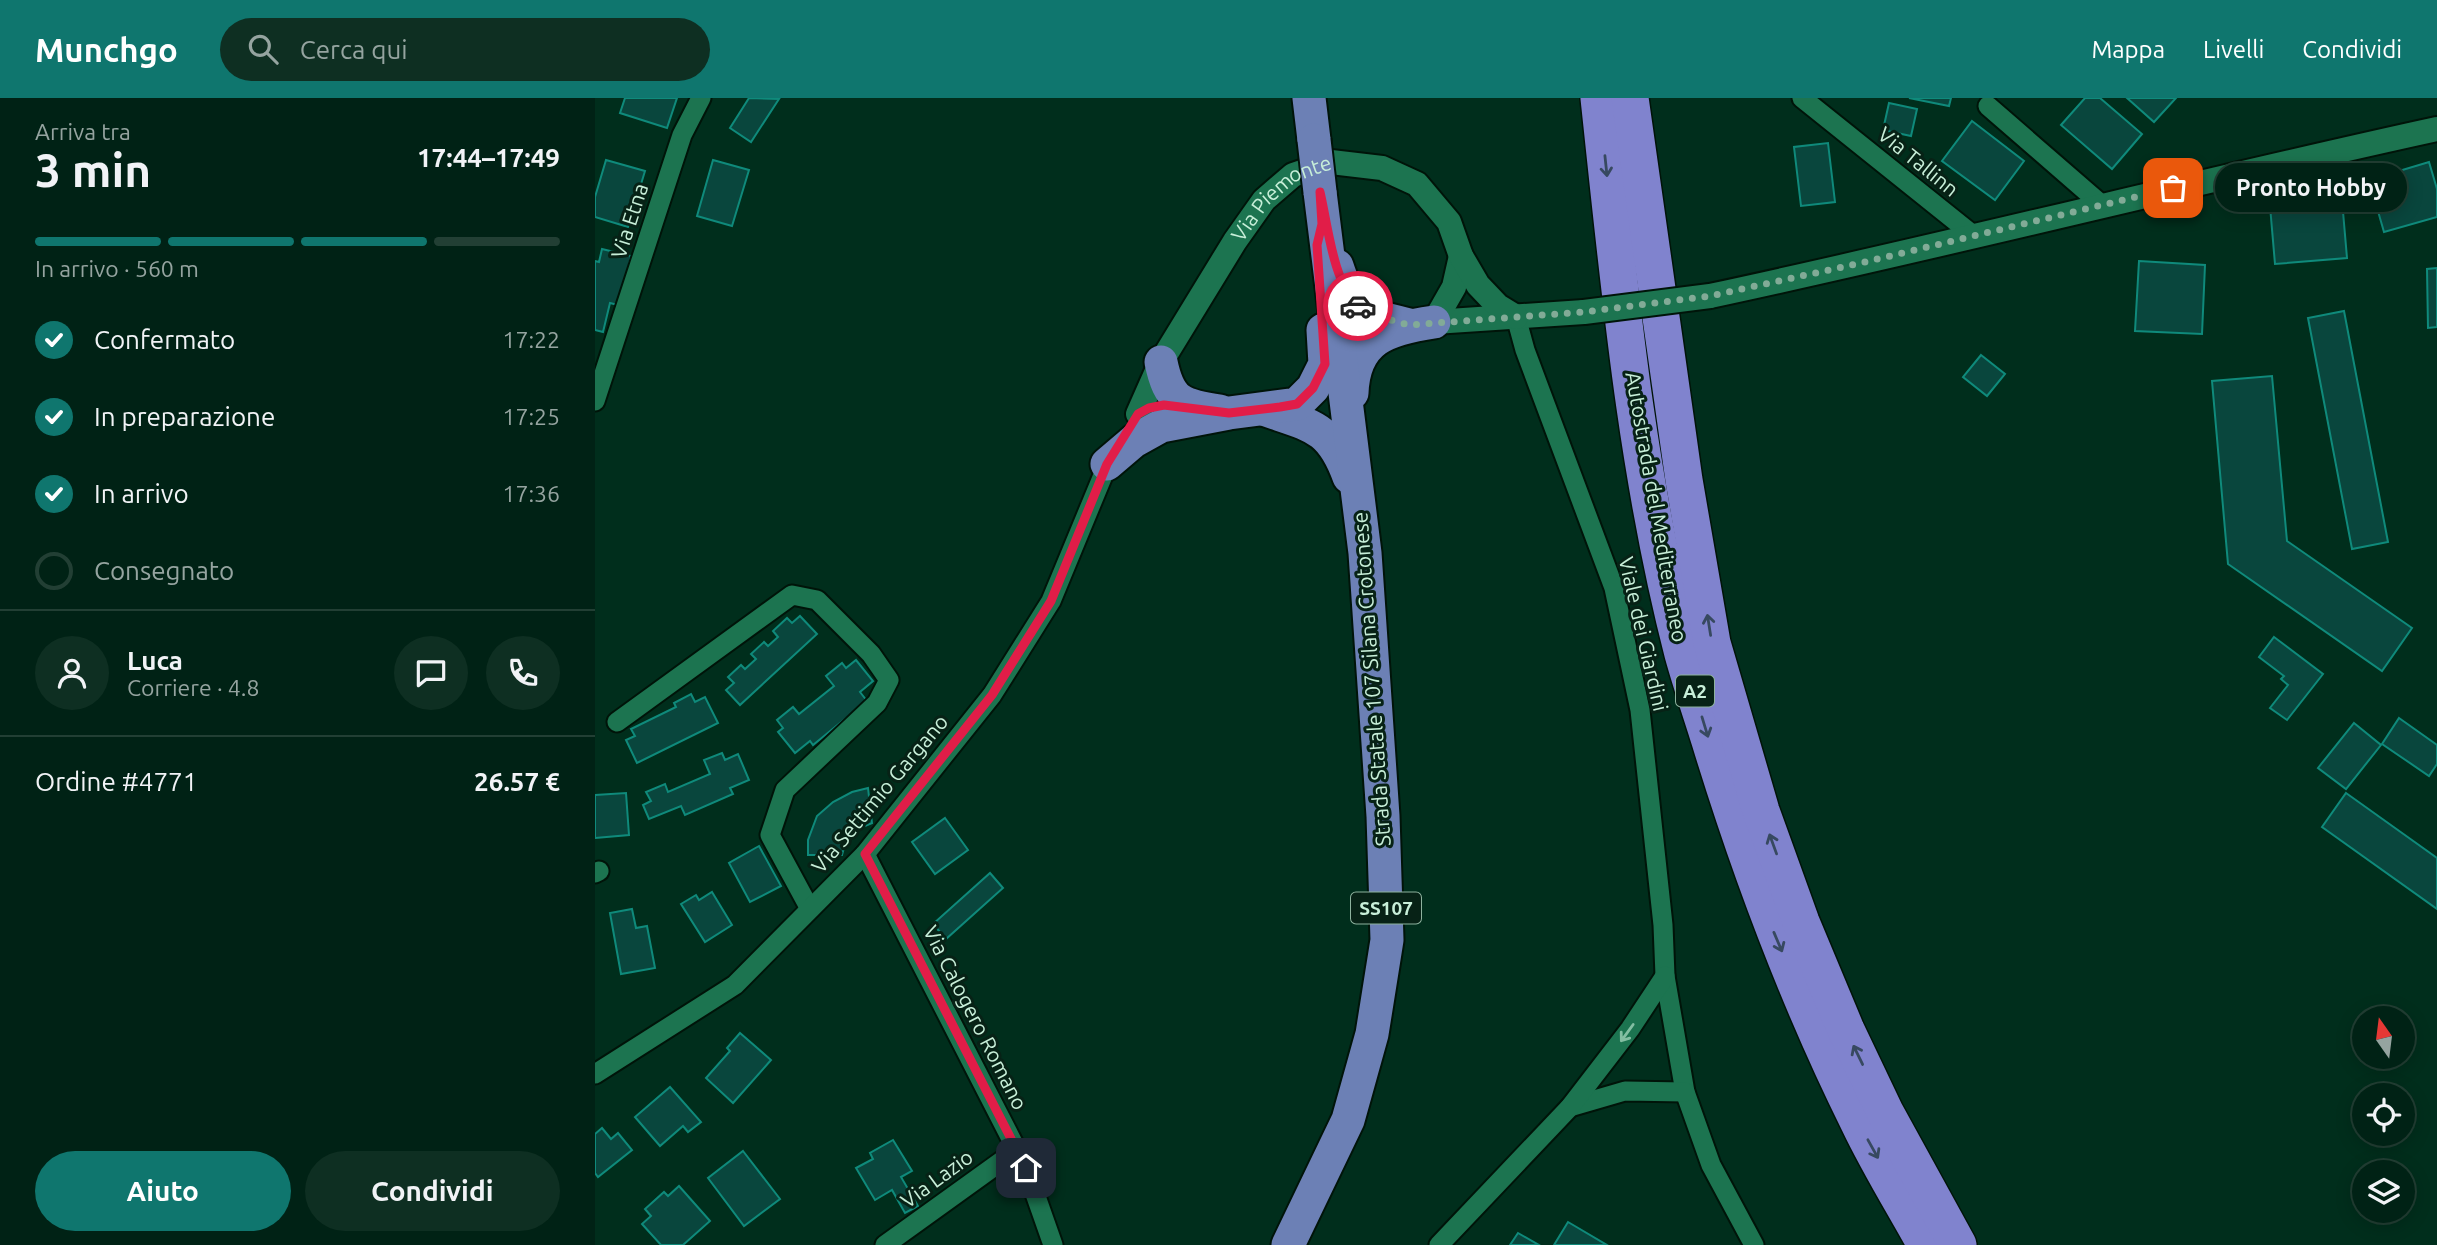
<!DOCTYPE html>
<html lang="it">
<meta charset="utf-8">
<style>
:root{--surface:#002215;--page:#0e2f22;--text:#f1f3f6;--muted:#95a4a0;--line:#223f34;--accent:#0f766e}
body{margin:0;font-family:Ubuntu,sans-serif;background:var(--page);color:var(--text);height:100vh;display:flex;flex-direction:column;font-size:26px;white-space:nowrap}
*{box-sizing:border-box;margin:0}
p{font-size:23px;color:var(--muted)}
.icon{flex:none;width:38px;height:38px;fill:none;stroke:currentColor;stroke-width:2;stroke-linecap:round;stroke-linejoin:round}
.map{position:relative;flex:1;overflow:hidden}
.sheet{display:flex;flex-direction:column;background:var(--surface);width:595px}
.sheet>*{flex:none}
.needle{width:46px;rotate:346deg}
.fabs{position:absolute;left:1757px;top:908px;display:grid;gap:14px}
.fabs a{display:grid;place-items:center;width:63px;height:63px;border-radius:50%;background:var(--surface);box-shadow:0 4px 18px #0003,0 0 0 2px var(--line);font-size:35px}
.pin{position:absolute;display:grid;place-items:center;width:60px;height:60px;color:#fff;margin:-30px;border-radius:14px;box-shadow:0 4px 10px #0006}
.courier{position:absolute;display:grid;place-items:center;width:70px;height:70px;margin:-35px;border:5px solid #e11d48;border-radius:50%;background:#fff;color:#222;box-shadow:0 2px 9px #0007}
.bubble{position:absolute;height:49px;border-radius:24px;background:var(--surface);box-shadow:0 4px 18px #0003,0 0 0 2px var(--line);font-size:23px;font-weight:700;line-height:49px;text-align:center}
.head em{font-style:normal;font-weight:700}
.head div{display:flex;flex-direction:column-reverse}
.head{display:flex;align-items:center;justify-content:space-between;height:119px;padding:0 35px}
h1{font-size:46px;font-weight:700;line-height:52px}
.bar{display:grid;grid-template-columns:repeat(4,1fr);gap:10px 7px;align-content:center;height:84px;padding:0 35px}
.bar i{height:9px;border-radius:5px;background:var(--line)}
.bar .current{background:var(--accent)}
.bar p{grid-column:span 4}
.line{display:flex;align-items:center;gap:18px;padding:0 35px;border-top:2px solid var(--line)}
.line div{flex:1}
.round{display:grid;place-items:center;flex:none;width:74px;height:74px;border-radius:37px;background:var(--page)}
ol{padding:0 35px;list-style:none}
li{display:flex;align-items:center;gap:21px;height:77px}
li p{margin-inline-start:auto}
li .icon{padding:7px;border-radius:50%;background:var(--accent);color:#fff;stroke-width:4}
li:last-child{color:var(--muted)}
li i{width:38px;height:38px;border:4px solid var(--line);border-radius:50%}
.primary-button{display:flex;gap:14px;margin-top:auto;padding:14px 35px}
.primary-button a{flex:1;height:80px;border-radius:42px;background:var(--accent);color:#fff;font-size:28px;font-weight:700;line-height:80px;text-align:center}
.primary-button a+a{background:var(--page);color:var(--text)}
header{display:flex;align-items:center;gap:42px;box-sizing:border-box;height:98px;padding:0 35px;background:var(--accent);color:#fff}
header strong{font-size:33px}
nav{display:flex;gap:38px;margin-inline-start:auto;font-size:24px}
.search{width:490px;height:63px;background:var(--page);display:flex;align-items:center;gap:18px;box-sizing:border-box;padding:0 24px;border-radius:38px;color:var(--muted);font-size:26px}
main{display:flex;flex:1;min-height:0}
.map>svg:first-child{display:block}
</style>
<header>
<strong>Munchgo</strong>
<div class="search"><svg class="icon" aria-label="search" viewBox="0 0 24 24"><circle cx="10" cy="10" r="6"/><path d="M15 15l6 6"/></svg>Cerca qui</div>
<nav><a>Mappa</a><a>Livelli</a><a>Condividi</a></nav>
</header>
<main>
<section class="sheet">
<div class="head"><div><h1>3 min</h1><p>Arriva tra</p></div><em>17:44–17:49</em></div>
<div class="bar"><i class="current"></i><i class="current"></i><i class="current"></i><i></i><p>In arrivo · 560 m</p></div>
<ol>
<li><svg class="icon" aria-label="check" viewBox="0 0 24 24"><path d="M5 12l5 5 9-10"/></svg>Confermato<p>17:22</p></li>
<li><svg class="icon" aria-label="check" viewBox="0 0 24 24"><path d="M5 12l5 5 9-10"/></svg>In preparazione<p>17:25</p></li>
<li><svg class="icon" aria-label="check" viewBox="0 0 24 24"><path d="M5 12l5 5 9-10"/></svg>In arrivo<p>17:36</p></li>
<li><i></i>Consegnato</li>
</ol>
<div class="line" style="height:126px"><a class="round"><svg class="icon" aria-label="person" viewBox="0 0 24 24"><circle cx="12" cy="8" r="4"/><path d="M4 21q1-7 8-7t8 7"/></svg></a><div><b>Luca</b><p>Corriere · 4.8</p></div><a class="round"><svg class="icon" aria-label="chat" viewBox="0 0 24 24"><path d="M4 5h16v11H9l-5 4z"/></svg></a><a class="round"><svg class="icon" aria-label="phone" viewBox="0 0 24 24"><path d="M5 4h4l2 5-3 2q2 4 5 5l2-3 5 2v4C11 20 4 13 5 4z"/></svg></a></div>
<div class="line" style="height:91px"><div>Ordine #4771</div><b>26.57 €</b></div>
<div class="primary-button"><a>Aiuto</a><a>Condividi</a></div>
</section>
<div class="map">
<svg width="1842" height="1147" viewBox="0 0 1842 1147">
<rect width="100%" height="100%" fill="#002e1c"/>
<g fill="#09463d" stroke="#0f8a7b" stroke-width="2">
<path d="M30,0h52l-10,30 -47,-15z"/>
<path d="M154,0l30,1 -28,43 -21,-14z"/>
<path d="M1314,0h42l-2,8z"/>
<path d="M1490,0h15l42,36 -30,35 -51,-44z"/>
<path d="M1532,0h49l-22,24z"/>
<path d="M1294,5l28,6 -6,27 -28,-6z"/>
<path d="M1377,23l52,40 -29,39 -53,-39z"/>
<path d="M1233,45l7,59 -34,4 -7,-59z"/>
<path d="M11,62l39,11 -17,56 -33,-10v-20z"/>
<path d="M118,62l36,10 -17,56 -35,-10z"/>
<path d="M1834,64l8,27v28l-53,15 -15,-52z"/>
<path d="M1747,102l5,58 -72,6 -5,-58z"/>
<path d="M7,151l29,7 -6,27 -3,23 -12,-3 -7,29 -8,-2v-69l4,1z"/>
<path d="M1544,163l66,4 -3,69 -67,-3z"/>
<path d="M1842,170v59l-9,1 -1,-59z"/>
<path d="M1749,213l44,231 -36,7 -44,-231z"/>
<path d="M1386,257l24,19 -18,22 -24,-19z"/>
<path d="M1677,278l15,165 125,87 -30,43 -154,-107 -16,-183z"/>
<path d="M205,518l17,18 -77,71 -14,-15 8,-7 -6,-6 13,-12 4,4 11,-10 -5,-5 13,-12 4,4 10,-9 -5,-6 14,-13 5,5z"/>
<path d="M1679,539l49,37 -36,46 -17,-12 18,-23 -7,-6 3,-3 -25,-19z"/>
<path d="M261,562l17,21 -13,11 7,9 -54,44 -3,-4 -15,12 -17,-21 5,-4 -6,-8 16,-13 6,7 35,-28 -8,-10 16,-13 4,5z"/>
<path d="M96,596l4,8 10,-5 13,26 -81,40 -11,-23 9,-4 -4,-7 45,-22 -2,-4z"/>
<path d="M1804,620l38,27v19l-8,12 -47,-32z"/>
<path d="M1759,625l27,22 -35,44 -28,-21z"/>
<path d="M127,655l3,7 13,-6 11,26 -19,8 3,6 -48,21 -4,-9 -32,13 -6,-14 8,-4 -5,-9 19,-8 3,8 42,-18 -6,-14z"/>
<path d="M273,690l4,35 -19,8 -7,9 -4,15h-34v-15l9,-24 16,-14 19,-10z"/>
<path d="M31,695l3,42 -34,3v-43z"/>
<path d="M1751,695l91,65v51l-115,-82z"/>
<path d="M350,720l23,32 -33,24 -23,-32z"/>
<path d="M164,748l22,40 -31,16 -21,-39z"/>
<path d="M395,775l13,15 -57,51 -13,-15z"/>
<path d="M117,794l20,33 -27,17 -24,-38 15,-9 3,5z"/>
<path d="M37,811l4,19 11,-2 8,42 -34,6 -11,-61z"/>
<path d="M145,935l31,27 -38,43 -27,-25 24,-27 -3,-3z"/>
<path d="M75,989l31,35 -13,10 -5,-6 -23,20 -25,-29z"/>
<path d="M7,1030l9,11 7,-6 14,17 -34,27 -3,-4v-39z"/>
<path d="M298,1042l19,31 -11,6 17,29 -13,7 -13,-23 -17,10 -19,-32 17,-9 -3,-6z"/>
<path d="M148,1053l37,48 -36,27 -36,-48z"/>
<path d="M84,1088l31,35 -27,24h-22l-19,-21 9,-8 -6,-7 19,-17 4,4z"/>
<path d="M973,1124l39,23h-53z"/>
<path d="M923,1135l21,12h-29z"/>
</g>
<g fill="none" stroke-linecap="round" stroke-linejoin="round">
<g stroke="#001409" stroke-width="23">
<g id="minor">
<path d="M1207,0l171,137"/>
<path d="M1393,8l114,99"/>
<path d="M921,219l9,33 89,238 26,122 23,215 2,51 20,116 26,73 43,80"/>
<path d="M0,303l87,-266 19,-37"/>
<path d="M22,624l175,-127 25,5 54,54 18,26 -12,23 -92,87 -15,45 40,74"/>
<path d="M270,756l161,314 27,77"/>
<path d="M0,775l4,-2"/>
<path d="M0,976l140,-89 130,-131 127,-159 59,-94 60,-145"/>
<path d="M975,1009l55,-16 60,1"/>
<path d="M290,1147l132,-95"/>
<path d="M844,1147l131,-138 60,-78 35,-53"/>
</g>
</g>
<g stroke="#001409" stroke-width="28">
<g id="tertiary">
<path d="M1115,198c243,-52 484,-114 727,-167"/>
<path d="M839,224l150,-10"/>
<path d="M839,224l20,-35 7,-31"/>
<path id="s1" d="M543,316l23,-52 74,-121 29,-41 29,-25 38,-13 51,6 35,16 32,38 12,34 17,29 20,21 18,11"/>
</g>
</g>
<g stroke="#001409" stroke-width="37">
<g id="trunk">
<path d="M714,0l5,42"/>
<path d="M742,168c16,49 26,47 72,59"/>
<path d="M566,264c8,39 20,44 59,49"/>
<path d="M757,295c2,-54 35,-64 82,-71"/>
<path d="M671,312c46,16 65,17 83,67"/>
<path d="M512,366l27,-23 27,-15 68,-13 68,-9 16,-16 12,-24 -2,-34"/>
<path d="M693,1147l60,-125 24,-86 15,-94 -4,-124 -18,-263 -45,-361"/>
</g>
</g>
<g stroke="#001409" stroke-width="40">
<g id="motorway">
<path d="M1004,0c20,186 37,375 84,556 8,29 18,58 27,87 40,131 88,259 149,382 20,42 45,82 67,122"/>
<path d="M1035,0l54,382 28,163 49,168 40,111 45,108 39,82 73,133"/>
</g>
</g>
<use href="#minor" stroke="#1c7450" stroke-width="19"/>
<use href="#tertiary" stroke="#1c7450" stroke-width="24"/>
<use href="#trunk" stroke="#6c80b5" stroke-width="33"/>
<use href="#motorway" stroke="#8083ce" stroke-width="37"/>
<g stroke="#001409" stroke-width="28" stroke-linecap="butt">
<path id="tertiary-bridge" d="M989,214l126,-16"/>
</g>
<g stroke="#001409" stroke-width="37" stroke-linecap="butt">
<path id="trunk-bridge" d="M719,42l6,52"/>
</g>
<use href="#tertiary-bridge" stroke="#1c7450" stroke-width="24"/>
<use href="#trunk-bridge" stroke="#6c80b5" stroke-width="33"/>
</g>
<defs><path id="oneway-shaft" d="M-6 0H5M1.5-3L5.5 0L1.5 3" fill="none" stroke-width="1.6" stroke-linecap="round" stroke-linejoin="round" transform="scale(1.75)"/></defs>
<g stroke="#374960">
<use href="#oneway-shaft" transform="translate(1011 68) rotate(84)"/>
<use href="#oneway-shaft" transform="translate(1114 527) rotate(-99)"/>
<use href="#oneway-shaft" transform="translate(1110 629) rotate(73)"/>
<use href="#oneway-shaft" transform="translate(1178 746) rotate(-110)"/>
<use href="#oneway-shaft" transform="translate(1183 844) rotate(67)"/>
<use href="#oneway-shaft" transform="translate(1263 957) rotate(-116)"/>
<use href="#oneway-shaft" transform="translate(1278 1051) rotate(61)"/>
</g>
<use stroke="#83bea2" href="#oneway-shaft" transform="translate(1032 935) rotate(126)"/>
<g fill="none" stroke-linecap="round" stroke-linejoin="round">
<path stroke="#82ab97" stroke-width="7" stroke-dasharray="0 12.6" d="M763,208l7,7 44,12 175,-13 126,-16 151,-33 312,-75"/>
<path stroke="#e11d48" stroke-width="9" d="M431,1070l-161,-314 127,-159 59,-94 56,-137 31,-50 11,-6 15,-3 65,8 51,-6 17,-3 16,-16 12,-24 -8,-119 5,-21 -2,-32c8,34 13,90 38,114"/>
</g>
<g text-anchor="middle" stroke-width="6" stroke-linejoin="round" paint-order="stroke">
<g fill="#072216" stroke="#8eb29e" stroke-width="2">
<rect x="1081" y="577.5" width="38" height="31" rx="5"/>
<rect x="756" y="794.5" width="70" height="31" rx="5"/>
</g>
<g font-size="19" font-weight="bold" fill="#c8efd9">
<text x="1100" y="600">A2</text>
<text x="791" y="817">SS107</text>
</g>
<g font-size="21" fill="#c8efd9" stroke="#072216">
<text transform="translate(1323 64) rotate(39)" y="7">Via Tallinn</text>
<text dy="7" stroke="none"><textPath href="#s1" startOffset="264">Via Piemonte</textPath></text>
<text transform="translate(35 123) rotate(-72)" y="7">Via Etna</text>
<text transform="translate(1061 409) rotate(80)" y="7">Autostrada del Mediterraneo</text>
<text transform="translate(1048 536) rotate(77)" y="7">Viale dei Giardini</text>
<text transform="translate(777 581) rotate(-94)" y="7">Strada Statale 107 Silana Crotonese</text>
<text transform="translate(285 696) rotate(-50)" y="7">Via Settimio Gargano</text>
<text transform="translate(380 920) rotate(63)" y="7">Via Calogero Romano</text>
<text transform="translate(342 1081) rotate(-36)" y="7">Via Lazio</text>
</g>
</g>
</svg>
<div class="fabs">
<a><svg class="needle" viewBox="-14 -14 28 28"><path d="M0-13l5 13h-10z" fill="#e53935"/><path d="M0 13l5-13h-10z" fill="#95a4a0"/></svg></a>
<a><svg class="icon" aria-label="locate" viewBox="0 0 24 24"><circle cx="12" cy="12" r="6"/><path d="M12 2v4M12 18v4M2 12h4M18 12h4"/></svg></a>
<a><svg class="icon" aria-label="layers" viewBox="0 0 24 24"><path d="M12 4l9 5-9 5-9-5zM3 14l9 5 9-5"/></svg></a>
</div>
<div class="pin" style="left:1578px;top:90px;background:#ea580c"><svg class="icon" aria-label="bag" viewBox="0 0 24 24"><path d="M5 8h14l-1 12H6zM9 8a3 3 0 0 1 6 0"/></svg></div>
<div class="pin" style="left:431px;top:1070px;background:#1f2937"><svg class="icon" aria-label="home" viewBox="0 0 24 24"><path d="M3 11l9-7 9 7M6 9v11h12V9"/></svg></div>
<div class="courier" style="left:763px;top:208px"><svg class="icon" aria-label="car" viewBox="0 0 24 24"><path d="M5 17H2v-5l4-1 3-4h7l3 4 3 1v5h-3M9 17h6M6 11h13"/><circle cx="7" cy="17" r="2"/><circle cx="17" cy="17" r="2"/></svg></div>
<div class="bubble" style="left:1620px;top:65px;width:192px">Pronto Hobby</div>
</div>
</main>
